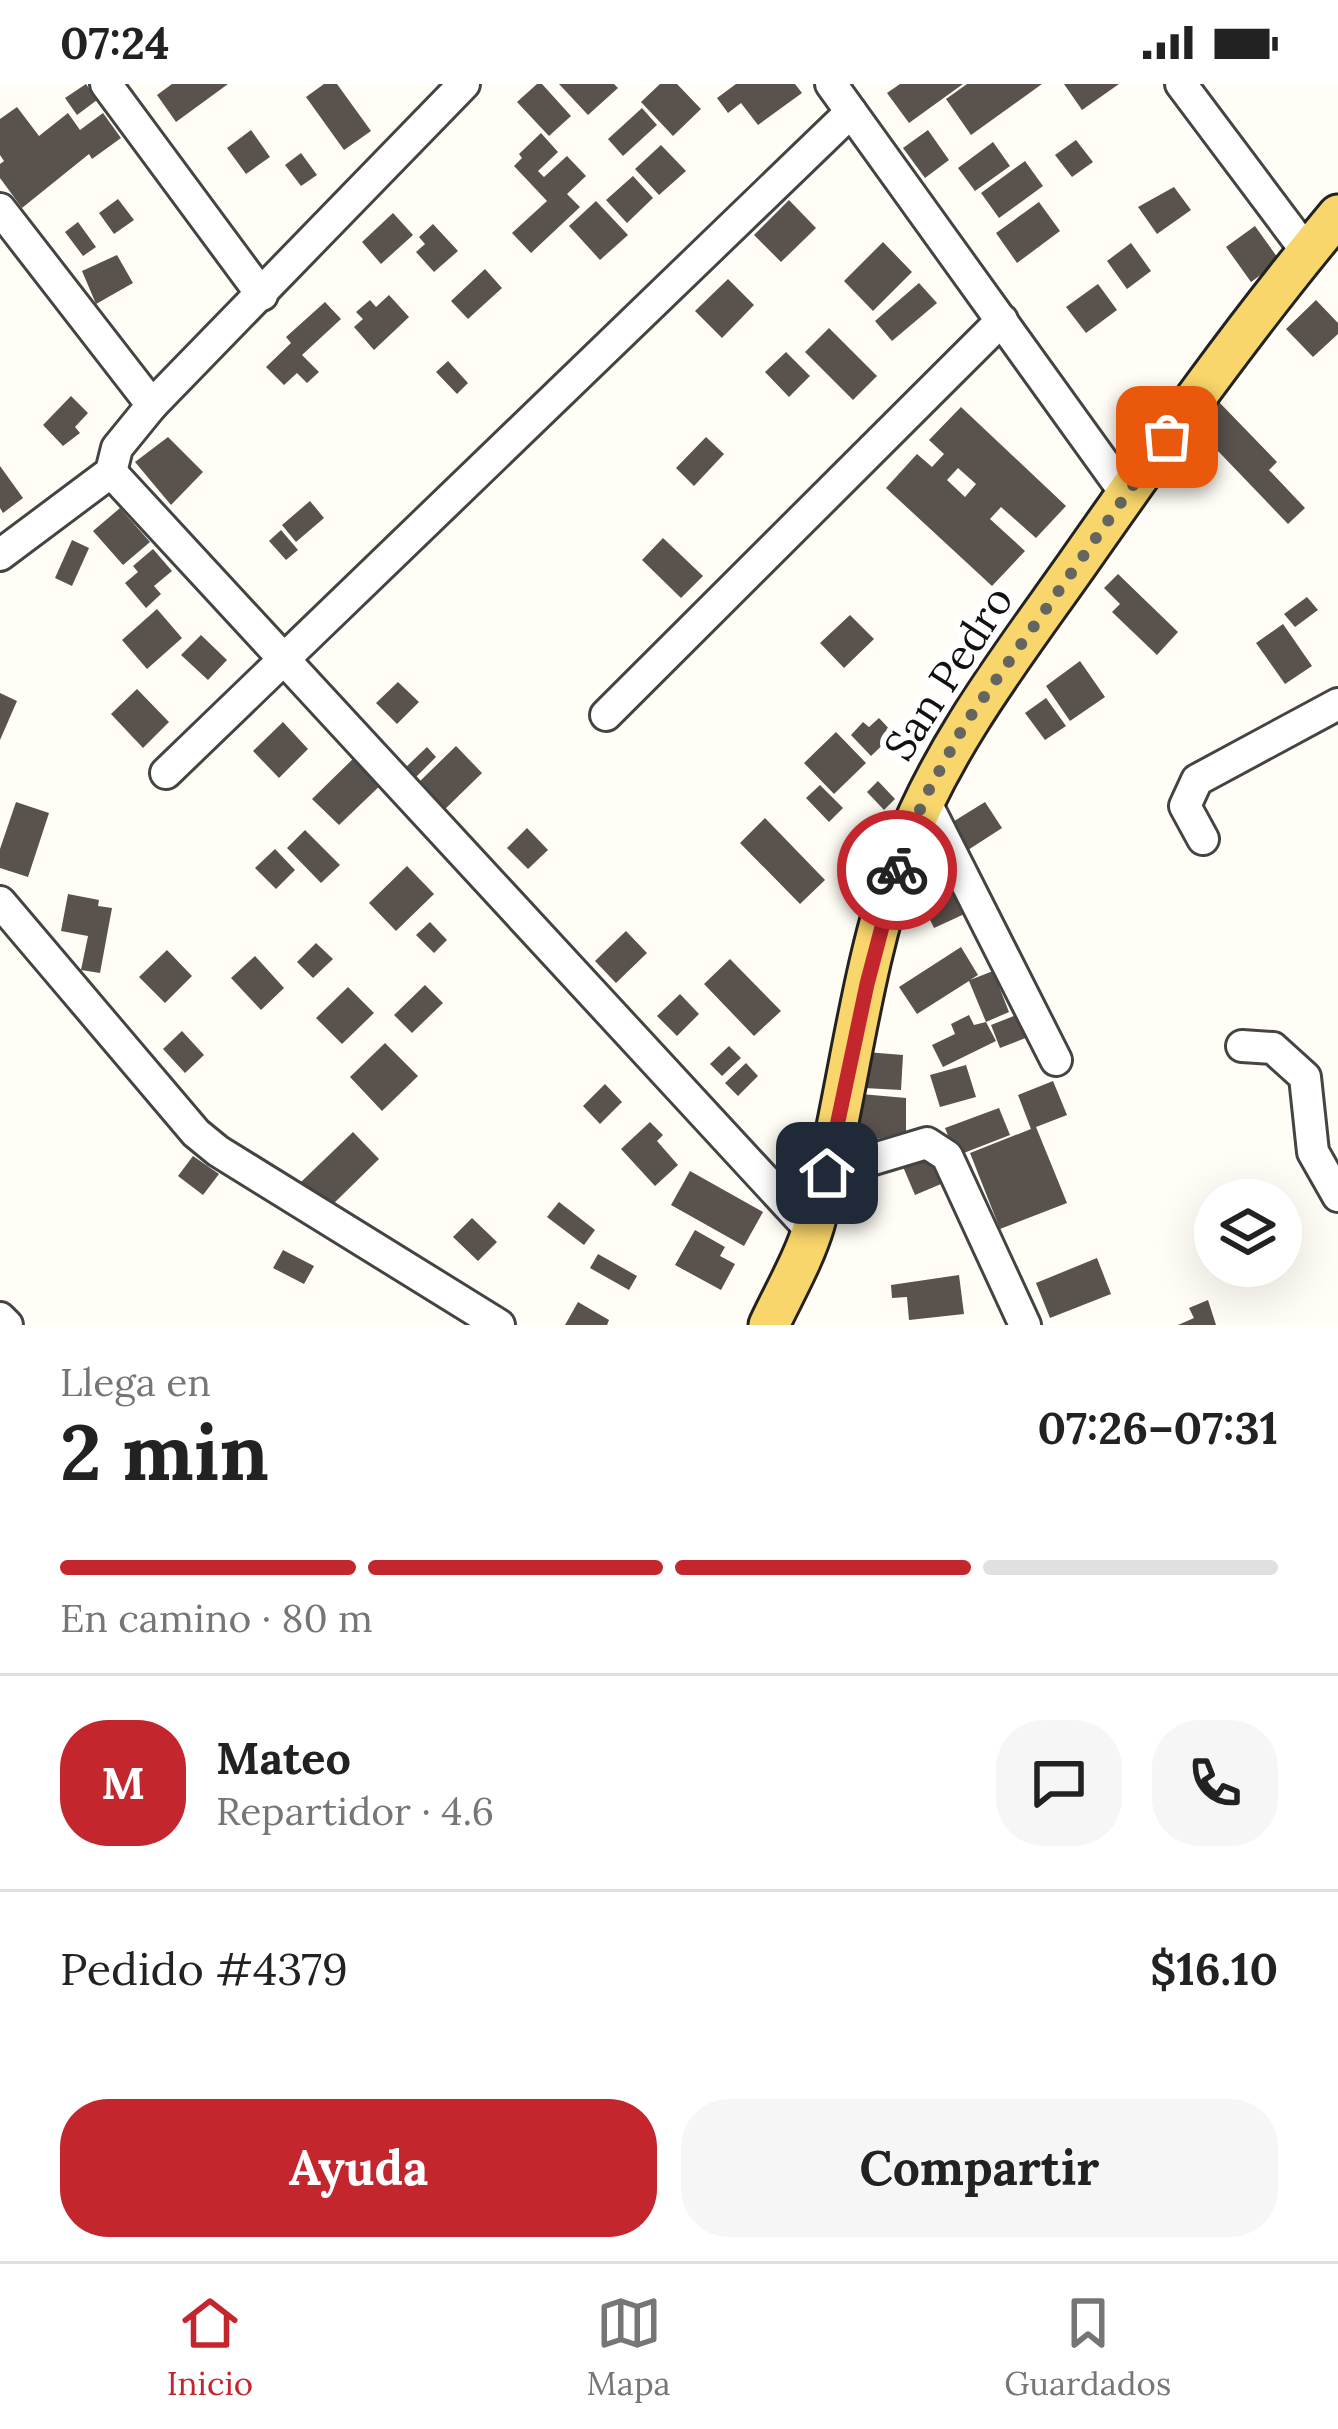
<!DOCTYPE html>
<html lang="es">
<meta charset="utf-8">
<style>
:root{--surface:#fff;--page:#f6f6f6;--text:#222;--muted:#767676;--line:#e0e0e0;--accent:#c4262e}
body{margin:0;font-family:Lora,serif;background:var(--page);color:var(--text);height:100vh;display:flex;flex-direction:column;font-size:45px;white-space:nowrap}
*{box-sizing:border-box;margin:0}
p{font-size:39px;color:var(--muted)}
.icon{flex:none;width:66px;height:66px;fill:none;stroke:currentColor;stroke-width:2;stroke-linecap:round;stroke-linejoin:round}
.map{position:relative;height:1241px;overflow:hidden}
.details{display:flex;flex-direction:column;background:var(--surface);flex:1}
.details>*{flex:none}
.buttons{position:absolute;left:1194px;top:1095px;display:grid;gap:24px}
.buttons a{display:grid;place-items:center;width:108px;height:108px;border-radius:50%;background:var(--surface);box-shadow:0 12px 48px #0002;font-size:60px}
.pin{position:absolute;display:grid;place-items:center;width:102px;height:102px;color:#fff;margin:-51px;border-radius:24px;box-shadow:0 6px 18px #0006}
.courier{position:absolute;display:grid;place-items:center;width:120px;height:120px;margin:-60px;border:9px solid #c4262e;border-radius:50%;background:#fff;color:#222;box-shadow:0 3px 15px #0007}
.head em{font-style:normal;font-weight:700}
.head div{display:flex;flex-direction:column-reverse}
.head{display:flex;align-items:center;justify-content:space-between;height:204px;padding:0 60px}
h1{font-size:78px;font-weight:700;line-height:90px}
.bar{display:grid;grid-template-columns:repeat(4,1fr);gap:18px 12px;align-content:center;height:144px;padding:0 60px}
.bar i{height:15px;border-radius:9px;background:var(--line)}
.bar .active{background:var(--accent)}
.bar p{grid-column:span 4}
.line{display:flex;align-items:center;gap:30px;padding:0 60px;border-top:3px solid var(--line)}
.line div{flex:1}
.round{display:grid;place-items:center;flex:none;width:126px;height:126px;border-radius:48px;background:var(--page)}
.button{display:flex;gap:24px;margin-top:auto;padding:24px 60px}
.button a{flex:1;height:138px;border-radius:48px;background:var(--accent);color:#fff;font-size:48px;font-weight:700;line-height:138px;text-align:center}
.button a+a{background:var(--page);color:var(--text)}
.status{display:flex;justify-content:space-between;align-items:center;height:84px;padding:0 60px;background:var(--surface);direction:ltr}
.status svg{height:33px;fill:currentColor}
.dock{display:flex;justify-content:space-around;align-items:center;height:168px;border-top:3px solid var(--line);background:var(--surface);font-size:33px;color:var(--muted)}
.dock a{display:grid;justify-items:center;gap:6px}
.dock .active{color:var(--accent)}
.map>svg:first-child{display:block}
</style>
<div class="status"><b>07:24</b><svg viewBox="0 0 49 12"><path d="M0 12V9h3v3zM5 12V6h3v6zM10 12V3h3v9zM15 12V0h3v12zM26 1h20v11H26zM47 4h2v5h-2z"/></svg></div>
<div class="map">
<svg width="1338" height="1241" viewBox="0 0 1338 1241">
<rect width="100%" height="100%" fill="#fffdf5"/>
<g fill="#5a524d" fill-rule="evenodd">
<path d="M86,0l11,16 -20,15 -12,-17z"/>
<path d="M172,0h56l-52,38 -19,-27z"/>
<path d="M324,0h13l34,47 -27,19 -38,-53z"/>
<path d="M537,0h5l29,32 -22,20 -32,-34z"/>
<path d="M559,0h55l4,4 -30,27z"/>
<path d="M660,0h17l24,25 -28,27 -32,-34z"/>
<path d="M736,0h59l7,9 -44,32 -17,-22 -13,10 -11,-15z"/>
<path d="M900,0h63l-54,39 -22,-30z"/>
<path d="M967,0h75l-71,51 -25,-36z"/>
<path d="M1064,0h55l-37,26z"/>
<path d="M17,23l22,29 29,-23 12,17 23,-17 18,25 -29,21 -3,-5 -67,54 -22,-30v-14l4,-3 -4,-6v-36z"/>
<path d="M642,24l15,17 -34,31 -15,-17z"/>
<path d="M251,46l19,27 -24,17 -19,-26z"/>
<path d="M928,46l21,30 -24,18 -22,-30z"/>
<path d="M541,49l17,19 -20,19 6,6 23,-21 19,20 -19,18 13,13 -49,46 -19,-20 35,-32 -33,-35 8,-8 -3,-4z"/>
<path d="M1076,56l17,22 -21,15 -17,-22z"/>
<path d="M993,58l17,24 -35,25 -17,-23z"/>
<path d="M661,61l25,26 -27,24 -24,-26z"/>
<path d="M301,69l16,22 -16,11 -16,-21z"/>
<path d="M1025,77l18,25 -44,32 -18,-25z"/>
<path d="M633,92l20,22 -26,25 -21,-23z"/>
<path d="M1174,103l17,23 -34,24 -19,-27z"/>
<path d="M118,115l16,21 -20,14 -15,-21z"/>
<path d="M789,116l27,28 -35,34 -27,-27z"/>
<path d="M596,117l32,34 -28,25 -31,-34z"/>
<path d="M1039,118l21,29 -43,32 -21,-30z"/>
<path d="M393,129l20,22 -32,29 -19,-22z"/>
<path d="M78,138l18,25 -13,9 -18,-24z"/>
<path d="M433,140l25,27 -24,21 -18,-20 9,-8 -6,-7z"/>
<path d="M1255,142l25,35 -29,21 -25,-35z"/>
<path d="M883,158l29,30 -39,39 -29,-30z"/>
<path d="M1131,159l20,28 -24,18 -20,-28z"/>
<path d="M117,171l16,28 -37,21 -14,-33z"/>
<path d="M485,185l17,19 -34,31 -17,-18z"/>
<path d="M728,195l26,26 -32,33 -27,-27z"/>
<path d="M919,199l18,20 -45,38 -17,-20z"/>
<path d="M1098,200l19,26 -31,23 -20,-26z"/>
<path d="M389,211l20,22 -35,33 -20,-23 9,-8 -7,-7 14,-12 6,7z"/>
<path d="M1316,216l22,23v11l-25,23 -27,-28z"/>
<path d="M325,218l16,17 -39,36 17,17 -12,11 -10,-10 -13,12 -18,-18 25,-24 -5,-6z"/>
<path d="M829,244l48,48 -24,24 -48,-48z"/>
<path d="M786,268l24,24 -21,21 -24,-25z"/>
<path d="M448,277l20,22 -11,11 -21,-22z"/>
<path d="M71,312l17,17 -13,14 5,6 -17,13 -20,-21z"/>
<path d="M1218,317l59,61 -8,8 36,38 -17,16 -95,-99z"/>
<path d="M961,323l105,99 -30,32 -35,-31 -11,12 35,32 -33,35 -106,-98 31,-34 15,13 12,-13 -15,-14zM958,384l18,16 -11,13 -18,-17z"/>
<path d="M168,353l35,35 -32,33 -36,-43z"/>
<path d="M706,353l18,17 -30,32 -18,-18z"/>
<path d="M0,382l23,32 -20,15 -3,-5z"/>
<path d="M310,417l14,17 -28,24 -14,-17z"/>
<path d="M120,424l30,34 -27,23 -30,-34z"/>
<path d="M281,446l17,20 -12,10 -17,-19z"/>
<path d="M663,454l40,38 -22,22 -39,-38z"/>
<path d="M72,456l17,8 -17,38 -17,-8z"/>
<path d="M153,465l19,22 -18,15 7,8 -15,14 -21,-25 13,-11 -5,-6z"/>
<path d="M1118,490l60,58 -21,23 -45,-43 8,-8 -16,-16z"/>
<path d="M1307,513l11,13 -23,17 -11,-13z"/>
<path d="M157,525l25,29 -35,31 -25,-29z"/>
<path d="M850,531l24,24 -30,29 -24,-25z"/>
<path d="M1283,540l29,42 -27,18 -29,-41z"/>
<path d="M201,551l26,25 -19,20 -27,-25z"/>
<path d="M1080,577l25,36 -35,24 -24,-35z"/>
<path d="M398,598l21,20 -22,22 -21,-21z"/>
<path d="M137,605l32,33 -26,26 -32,-34z"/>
<path d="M0,609l17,8 -17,39z"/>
<path d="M1046,614l20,28 -21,14 -20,-27z"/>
<path d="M879,634l15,16 -23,22 -20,-21 12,-13 6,5z"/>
<path d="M283,638l25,27 -29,29 -26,-27z"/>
<path d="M836,648l30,31 -32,31 -30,-31z"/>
<path d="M456,662l26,27 -42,41 -26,-27z"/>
<path d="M427,663l9,10 -22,22 -10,-10z"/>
<path d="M359,669l27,27 -47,45 -27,-26z"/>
<path d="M878,697l17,18 -11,11 -17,-18z"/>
<path d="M820,701l23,23 -14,14 -23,-24z"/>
<path d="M16,718l33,11 -21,64 -28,-9v-19z"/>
<path d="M985,718l17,26 -34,22 -17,-27z"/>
<path d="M765,734l60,62 -25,24 -60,-61z"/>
<path d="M527,744l21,22 -20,19 -21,-21z"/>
<path d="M305,746l35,35 -19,18 -34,-35z"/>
<path d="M275,765l20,21 -19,19 -21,-21z"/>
<path d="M407,782l27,28 -38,37 -27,-28z"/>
<path d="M952,787l19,40 -37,17 -19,-39z"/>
<path d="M68,810l31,6 -1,6 14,2 -12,65 -19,-3 7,-34 -27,-5z"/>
<path d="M430,838l17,18 -13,13 -18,-18z"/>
<path d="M626,847l21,22 -31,30 -21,-22z"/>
<path d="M316,859l17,16 -20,19 -16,-16z"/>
<path d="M961,863l17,28 -8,5 23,-9 16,41 -23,10 10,19 -53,26 -11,-22 23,-11 -4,-10 18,-9 5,10 12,-3 -17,-41 -52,33 -18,-27z"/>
<path d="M167,866l25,26 -27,27 -26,-26z"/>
<path d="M255,872l29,32 -23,22 -30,-32z"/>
<path d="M730,875l51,52 -27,25 -50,-52z"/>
<path d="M425,901l18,18 -31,30 -18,-18z"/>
<path d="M348,903l26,26 -32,31 -26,-26z"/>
<path d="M680,910l19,20 -22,22 -20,-20z"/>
<path d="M1024,928l9,23 -33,13 -9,-23z"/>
<path d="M182,947l22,24 -19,18 -22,-24z"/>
<path d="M385,959l33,33 -36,35 -32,-34z"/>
<path d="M729,962l12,12 -19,18 -12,-12z"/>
<path d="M866,968l37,3 -2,35 -37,-2z"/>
<path d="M746,979l12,13 -20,20 -13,-13z"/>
<path d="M966,981l10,32 -36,10 -10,-32z"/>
<path d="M1053,997l14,34 -31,12 31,76 -67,26 -30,-76 61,-24 -13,-34z"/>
<path d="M605,1000l17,18 -22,22 -17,-18z"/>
<path d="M861,1010l45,4v34l-49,12z"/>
<path d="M999,1024l11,27 -54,21 -11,-28z"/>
<path d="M650,1038l13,13 -6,6 21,24 -23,21 -34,-37z"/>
<path d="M353,1048l26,27 -51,50 -27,-27z"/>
<path d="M927,1067l14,33 -26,11 -14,-33z"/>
<path d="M193,1072l26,18 -16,21 -25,-19z"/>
<path d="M690,1087l73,41 -19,34 -73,-41z"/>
<path d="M559,1118l36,28 -11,15 -37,-28z"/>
<path d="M472,1134l25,24 -19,19 -25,-24z"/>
<path d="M695,1146l30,17 -5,9 15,8 -14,26 -46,-25z"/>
<path d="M283,1166l31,16 -10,18 -31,-16z"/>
<path d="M598,1170l39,22 -8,14 -39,-22z"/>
<path d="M1097,1174l14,36 -61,24 -14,-35z"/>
<path d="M959,1191l5,39 -55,6 -2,-23 -15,1 -1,-13z"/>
<path d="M1208,1216l8,25h-38l16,-7 -5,-10z"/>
<path d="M578,1218l31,18 -2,5h-42z"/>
</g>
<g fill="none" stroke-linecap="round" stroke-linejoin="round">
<g stroke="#444" stroke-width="36">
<g id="minor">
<path d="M106,0l156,211"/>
<path d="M831,0l295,410"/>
<path d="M1181,0l126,168"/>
<path d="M0,125l152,196"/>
<path d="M111,388l701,759"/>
<path d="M0,471l111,-83 6,-24 35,-43 312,-321"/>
<path d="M606,631l396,-395"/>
<path d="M166,689l685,-661"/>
<path d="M924,715l132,261"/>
<path d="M1203,755l-18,-33 12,-26 141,-76"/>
<path d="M0,818l196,231 22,18 281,174"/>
<path d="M1242,962l31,2 32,29 8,75 25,44"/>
<path d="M827,1089l100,-30 20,13 78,169"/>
<path d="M0,1234l7,7"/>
</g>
</g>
<g stroke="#222" stroke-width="45">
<path id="major" d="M769,1241c15,-32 35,-66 45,-100 34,-122 44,-253 88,-372 40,-106 109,-195 174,-287 84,-120 168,-239 262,-351"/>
</g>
<use href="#minor" stroke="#fff" stroke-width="30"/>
<use href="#major" stroke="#f9d66b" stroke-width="39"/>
</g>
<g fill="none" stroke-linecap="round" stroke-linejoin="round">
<path stroke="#646461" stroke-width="12" stroke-dasharray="0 21.6" d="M897,786l27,-71 41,-75 202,-287"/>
<path stroke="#c4262e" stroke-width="15" d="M827,1089l40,-189 30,-114"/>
</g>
<g text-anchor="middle" stroke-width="12" stroke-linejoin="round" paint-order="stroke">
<g font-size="42" fill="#111" stroke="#fff">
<text transform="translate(948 589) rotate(-57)" y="15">San Pedro</text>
</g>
</g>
</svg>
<div class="buttons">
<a><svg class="icon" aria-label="layers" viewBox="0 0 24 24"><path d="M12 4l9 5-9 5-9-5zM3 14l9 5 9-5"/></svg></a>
</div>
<div class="pin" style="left:1167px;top:353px;background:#ea580c"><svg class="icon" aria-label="bag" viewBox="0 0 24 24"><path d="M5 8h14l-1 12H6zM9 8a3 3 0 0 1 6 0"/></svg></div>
<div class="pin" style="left:827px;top:1089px;background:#1f2937"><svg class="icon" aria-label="home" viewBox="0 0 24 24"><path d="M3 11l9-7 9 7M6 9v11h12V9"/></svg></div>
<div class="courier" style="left:897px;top:786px"><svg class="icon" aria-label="bike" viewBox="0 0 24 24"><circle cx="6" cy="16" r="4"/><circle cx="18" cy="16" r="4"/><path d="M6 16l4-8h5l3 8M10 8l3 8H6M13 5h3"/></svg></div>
</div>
<section class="details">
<div class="head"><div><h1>2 min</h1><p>Llega en</p></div><em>07:26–07:31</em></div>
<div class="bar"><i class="active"></i><i class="active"></i><i class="active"></i><i></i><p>En camino · 80 m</p></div>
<div class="line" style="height:216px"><b class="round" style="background:var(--accent);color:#fff">M</b><div><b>Mateo</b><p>Repartidor · 4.6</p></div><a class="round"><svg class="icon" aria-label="chat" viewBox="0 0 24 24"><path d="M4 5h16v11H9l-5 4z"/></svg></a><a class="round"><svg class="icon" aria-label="phone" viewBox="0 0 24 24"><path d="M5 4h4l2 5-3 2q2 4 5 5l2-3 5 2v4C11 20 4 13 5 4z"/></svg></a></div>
<div class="line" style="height:156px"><div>Pedido #4379</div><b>$16.10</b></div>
<div class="button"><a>Ayuda</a><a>Compartir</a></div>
</section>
<nav class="dock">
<a class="active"><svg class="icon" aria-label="home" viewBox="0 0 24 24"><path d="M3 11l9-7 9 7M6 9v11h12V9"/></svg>Inicio</a>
<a><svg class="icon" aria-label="map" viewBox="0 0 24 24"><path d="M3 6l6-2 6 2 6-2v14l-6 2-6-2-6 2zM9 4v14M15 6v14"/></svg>Mapa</a>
<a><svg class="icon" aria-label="saved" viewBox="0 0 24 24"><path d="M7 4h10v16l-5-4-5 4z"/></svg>Guardados</a>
</nav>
